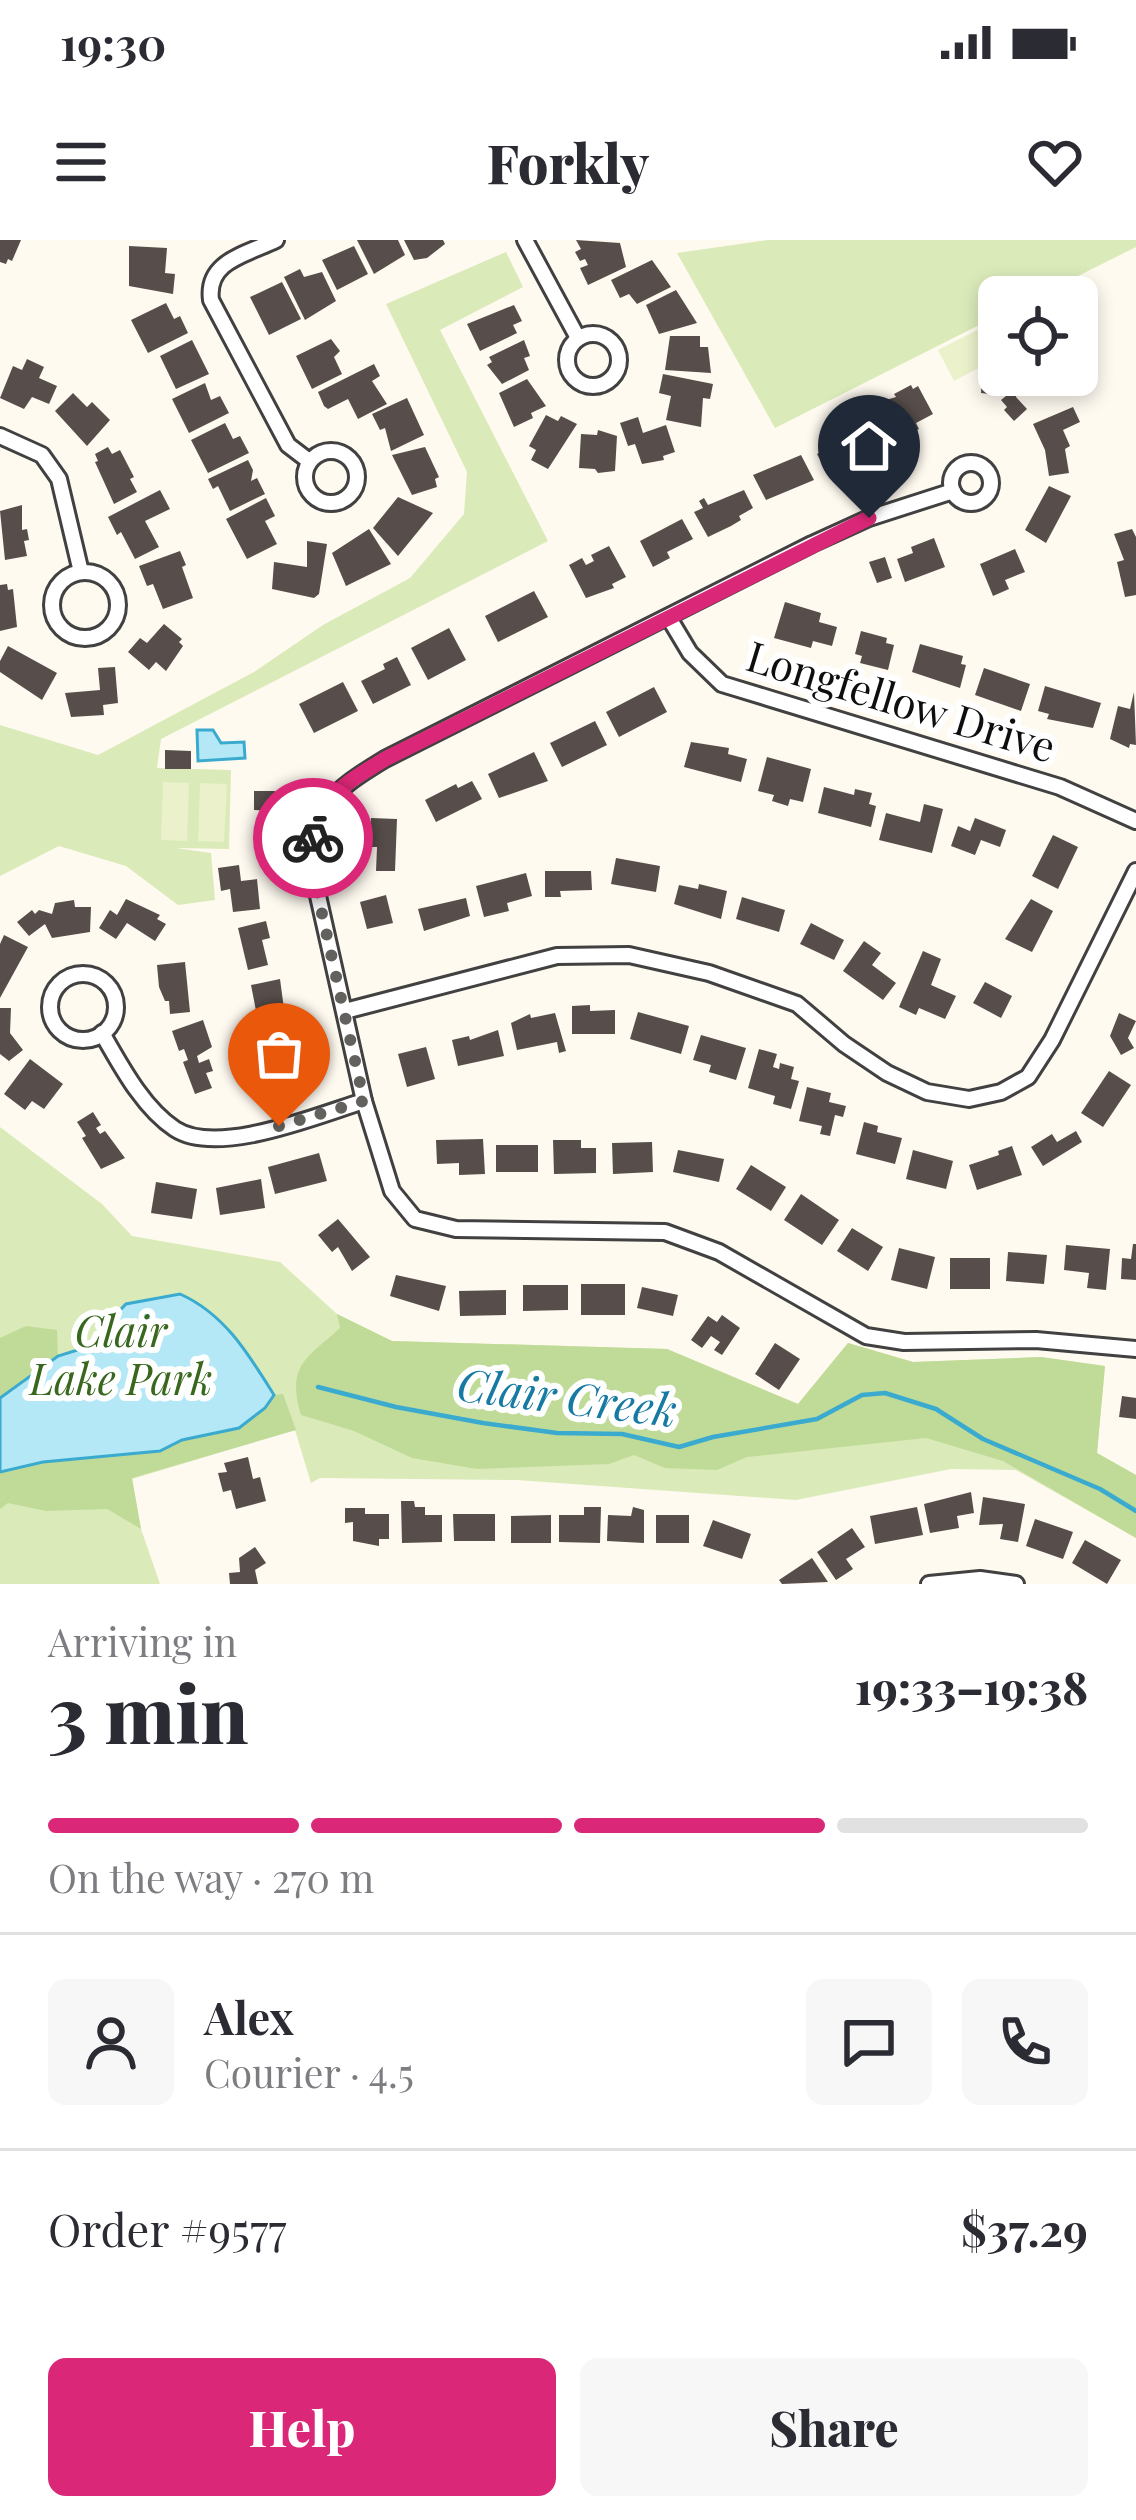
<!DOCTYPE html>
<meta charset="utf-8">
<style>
:root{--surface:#fff;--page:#f7f7f7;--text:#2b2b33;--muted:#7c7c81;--line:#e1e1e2;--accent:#db2777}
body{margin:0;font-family:"Playfair Display",serif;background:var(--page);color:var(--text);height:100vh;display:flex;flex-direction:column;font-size:45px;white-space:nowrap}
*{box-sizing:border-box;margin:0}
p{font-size:39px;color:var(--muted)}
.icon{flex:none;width:66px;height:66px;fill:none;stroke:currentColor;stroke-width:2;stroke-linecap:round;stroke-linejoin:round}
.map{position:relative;height:1344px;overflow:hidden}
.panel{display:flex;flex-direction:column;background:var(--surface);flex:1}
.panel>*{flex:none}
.fabs{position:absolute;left:978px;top:36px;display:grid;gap:24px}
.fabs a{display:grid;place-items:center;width:120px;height:120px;border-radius:18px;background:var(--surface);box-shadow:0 6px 18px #0003;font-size:60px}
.pin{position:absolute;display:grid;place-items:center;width:102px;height:102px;color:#fff;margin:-123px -51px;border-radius:50% 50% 50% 0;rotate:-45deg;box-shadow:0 0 12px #0007}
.pin .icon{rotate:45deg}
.courier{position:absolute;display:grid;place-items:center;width:120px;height:120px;margin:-60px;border:9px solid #db2777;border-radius:50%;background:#fff;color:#222;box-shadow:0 3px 15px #0007}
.head em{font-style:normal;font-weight:800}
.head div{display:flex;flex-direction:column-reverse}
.head{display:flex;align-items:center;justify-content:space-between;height:204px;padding:0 48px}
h1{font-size:78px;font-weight:800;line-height:90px}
.bar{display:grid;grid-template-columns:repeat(4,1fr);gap:18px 12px;align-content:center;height:144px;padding:0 48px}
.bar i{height:15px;border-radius:9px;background:var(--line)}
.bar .current{background:var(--accent)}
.bar p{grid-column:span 4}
.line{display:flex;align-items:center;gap:30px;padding:0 48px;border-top:3px solid var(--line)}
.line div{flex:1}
.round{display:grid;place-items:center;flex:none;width:126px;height:126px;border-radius:18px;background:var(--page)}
.cta{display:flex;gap:24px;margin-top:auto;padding:24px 48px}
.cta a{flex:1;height:138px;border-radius:18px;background:var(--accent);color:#fff;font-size:48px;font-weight:800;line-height:138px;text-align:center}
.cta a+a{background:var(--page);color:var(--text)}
.status{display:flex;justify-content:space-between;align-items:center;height:84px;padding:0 60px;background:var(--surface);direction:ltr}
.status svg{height:33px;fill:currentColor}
header{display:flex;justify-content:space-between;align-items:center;height:156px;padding:0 48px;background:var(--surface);font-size:54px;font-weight:800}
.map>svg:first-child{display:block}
</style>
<div class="status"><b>19:30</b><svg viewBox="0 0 49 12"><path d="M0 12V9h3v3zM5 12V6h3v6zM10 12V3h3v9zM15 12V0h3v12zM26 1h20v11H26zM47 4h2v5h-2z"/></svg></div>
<header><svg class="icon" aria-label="menu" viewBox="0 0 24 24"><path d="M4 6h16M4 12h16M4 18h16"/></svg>Forkly<svg class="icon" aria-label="heart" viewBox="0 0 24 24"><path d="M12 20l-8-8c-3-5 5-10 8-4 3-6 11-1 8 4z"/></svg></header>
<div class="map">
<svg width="1136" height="1344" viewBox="0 0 1136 1344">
<rect width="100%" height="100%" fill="#fffaf0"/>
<g fill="#daeab9">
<path d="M768,0h368v7l-100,50h-37v18l-224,113 -98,-175z"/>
<path d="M506,12l17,35 -83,43 108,211 -387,198 -4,29 74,2 -2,79 -53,-1 35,5 4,47 -37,5 -52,-39 -67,-20 -59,30v-151l98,30 156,-83 69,-47 87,-47 54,-64 3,-42 -81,-168z"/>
<path d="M0,887l102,77 30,32 148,26 57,52 55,27 275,8 131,55 50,-61 65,19 128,-5 64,9 -8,87 39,22v63l-120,-68 -65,-1 -155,31 -279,-20 -197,-2 -9,5 -16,-53 -163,49 9,50 19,55h-160z"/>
</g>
<g fill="#c0db98">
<path d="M337,1074l55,27 275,8 131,55 50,-61 65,19 128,-5 64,9 -8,87 39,22v63l-133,-77 -77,-23 -179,19 -30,13 -52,-2 -31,-13 -25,9 -132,5 -65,-11 -58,-27 -53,-16c-15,-50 6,-57 39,-87z"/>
<path d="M26,1086l31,4 1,26 -58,42v-60z"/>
<path d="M283,1154l13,36 -164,48 9,51 -34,-20 -61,2 -38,-8 -8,6v-37l43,-10 117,-11 22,-11 57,-12 26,-20 9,-13z"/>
</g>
<g fill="#eaf1cb">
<path d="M999,79v38l-45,24 -16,-31z"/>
<path d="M163,542l26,1 -2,58 -26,-1z"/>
<path d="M200,543l27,1 -3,58 -26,-1z"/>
</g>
<g fill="#b4e8f7" stroke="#3aaacf" stroke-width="3">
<path d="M197,490h16l8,13 23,-1 1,16 -47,3z"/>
<path d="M180,1054c45,20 69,61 94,101l-9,13 -26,20 -57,12 -22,11 -117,11 -43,10v-74l58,-42 26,-8 42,-44z"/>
</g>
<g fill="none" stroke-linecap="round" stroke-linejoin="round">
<path stroke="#3aaacf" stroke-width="4.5" d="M318,1147l78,20 87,16 74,10 65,1 57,13 34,-10 104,-18 45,-24 23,-2 51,16 47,30 117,50 36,22"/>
</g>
<g fill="#574e4b">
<path d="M0,0h21l-9,21 -4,-2 -2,5 -6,-2z"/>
<path d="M357,0h41l7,15 -31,19z"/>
<path d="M404,0h39l2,4 -18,14 -13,2z"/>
<path d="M576,0l44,3 6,24 -38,18 -8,-17 8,-3 -3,-6 -5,2 -5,-9 6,-3z"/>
<path d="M129,6l38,2 -2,25 10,1 -2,20 -44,-8z"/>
<path d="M354,6l14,28 -31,16 -15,-30z"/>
<path d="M652,20l19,27 -34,17 -8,-10 -9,4 -9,-18z"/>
<path d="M300,29l4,8 18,-5 14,29 -31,19 -21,-43z"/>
<path d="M282,42l19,37 -32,16 -19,-38z"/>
<path d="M676,50l21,33 -38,11 -13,-29z"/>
<path d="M166,63l8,16 6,-3 8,17 -40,20 -17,-33z"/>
<path d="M514,65l8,16 -9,4 4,8 -37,18 -13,-27z"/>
<path d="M670,96h30v11h8l3,26 -46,-3z"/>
<path d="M331,99l9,12 -6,6 8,17 -30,15 -16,-33z"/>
<path d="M192,100l17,34 -33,15 -16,-33z"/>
<path d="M524,100l6,16 -6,2 5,12 -27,14 -15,-19 5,-3 -3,-5z"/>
<path d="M27,119l17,8 -5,11 18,8 -8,18 -17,-7 -8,12 -24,-11 13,-32 9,4z"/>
<path d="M374,124l6,12 -8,5 15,23 -29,15 -10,-20 -20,10 -4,-3 -6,-14z"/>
<path d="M982,130l34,5v22l11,12 -13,12 -10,-11 3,-3 -6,-7 5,-4 -25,-3z"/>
<path d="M663,134l50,10 -3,15 -7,-1 -2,29 -35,-7 5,-24 -12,-3z"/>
<path d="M527,139l19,27 -15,7 2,5 -19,9 -15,-34z"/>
<path d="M205,143l6,17 9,-4 9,17 -40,20 -17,-34z"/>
<path d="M911,145l2,4 5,-3 15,28 -17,9 3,6 -12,6 -3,-5 -15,7 -13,-34 20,-6 -2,-3z"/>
<path d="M73,153l14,14 5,-5 18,18 -23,26 -32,-35z"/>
<path d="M407,158l17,37 -33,16 -6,-23 -5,2 -8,-16z"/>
<path d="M1073,167l7,15 -17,8 7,16 -5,3 4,24 -20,3 -4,-26 -12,-26z"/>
<path d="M546,175l12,6 3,-5 16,8 -29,45 -17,-9 5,-10 -7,-4z"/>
<path d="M638,177l5,16 23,-8 9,27 -12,4 1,4 -22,4 -7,-20 -7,2 -8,-23z"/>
<path d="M225,183l8,16 7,-3 9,17 -41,20 -17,-33z"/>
<path d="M869,187l9,18 -13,6 2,4 -5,4 -3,-5 -33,17 -9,-17 34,-18 -2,-3 10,-5 2,3z"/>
<path d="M598,190l19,6 -2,35 -17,2 -3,-4 -16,-1 2,-34 16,1z"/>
<path d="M108,207l4,7 8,-4 14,27 -4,2 7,13 -23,12 -19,-42 3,-1 -3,-7z"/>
<path d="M425,207l14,30 -4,2 2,8 -25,8 -20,-40z"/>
<path d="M801,215l13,25 -48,20 -13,-25z"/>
<path d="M248,220l5,10 -2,11 6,-3 8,16 -35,17 -12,-25 -5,3 -5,-10z"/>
<path d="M1049,246l22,10 -25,47 -21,-13z"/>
<path d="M160,250l10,19 -25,12 14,26 -24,12 -14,-27 -4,3 -9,-18z"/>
<path d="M744,250l9,18 -14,8 2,4 -10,6 -23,11 -14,-25 9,-4 -4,-7 5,-3 4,7z"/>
<path d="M398,257l35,16 -35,43 -25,-28z"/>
<path d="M266,258l9,18 -10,5 12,23 -30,15 -21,-40z"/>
<path d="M22,265v25l5,-1 2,11 -5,1 3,15 -22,4 -5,-49z"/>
<path d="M682,279l11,20 -26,13 3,6 -17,9 -13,-26z"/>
<path d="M369,289l22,35 -45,22 -14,-33z"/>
<path d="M1132,289l4,8v58l-11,2 -8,-35 7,-2 -10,-26z"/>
<path d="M934,298l11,29 -40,15 -8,-23 16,-6 -2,-6z"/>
<path d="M307,301l20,3 -8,50 -5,4 -42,-9 2,-27 33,5z"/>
<path d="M609,306l17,31 -14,7 2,4 -28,10 -17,-33 13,-7 4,7 8,-4 -3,-6z"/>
<path d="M1015,309l10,23 -20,8 4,9 -16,7 -13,-32z"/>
<path d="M180,311l6,14 -4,2 11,31 -30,11 -10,-25 -6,2 -8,-20z"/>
<path d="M885,317l7,21 -15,5 -8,-21z"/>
<path d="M7,344l1,6 5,-1 4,38 -17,4v-46z"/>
<path d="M534,351l14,26 -50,25 -13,-26z"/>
<path d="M785,362l36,11 -2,9 18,5 -5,19 -19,-5 -2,7 -37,-10z"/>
<path d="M164,384l18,15 -3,3 4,4 -17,25 -10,-9 -7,8 -21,-18 12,-14 7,5z"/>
<path d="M449,388l17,32 -38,20 -17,-32z"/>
<path d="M861,391l26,7 -1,5 8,2 -6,25 -28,-7 2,-7 -7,-2z"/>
<path d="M920,404l43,12 -2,8 5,1 -6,23 -48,-16z"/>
<path d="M8,406l49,27 -15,27 -42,-28v-11z"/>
<path d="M397,417l14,28 -38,19 -12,-23 24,-12 -2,-5z"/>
<path d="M115,427l3,36 -15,2 1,10 -33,2 -6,-24 35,-3 -2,-22z"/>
<path d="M984,428l46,16 -9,27 -46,-16z"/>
<path d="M343,442l15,29 -44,22 -15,-29z"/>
<path d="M1045,446l56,17 -8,25 -46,-9 2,-5 -11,-3z"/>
<path d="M654,447l13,25 -48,25 -13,-25z"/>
<path d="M1134,452l2,53 -6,-1 -1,4 -19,-9 8,-33 12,3z"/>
<path d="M595,481l12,24 -45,22 -12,-24z"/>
<path d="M691,502l38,6 -1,6 19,5 -6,23 -57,-15z"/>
<path d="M165,510l26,1v18h-26z"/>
<path d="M534,512l14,29 -49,17 -11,-24z"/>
<path d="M767,517l44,12 -8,33 -13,-3 -2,7 -16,-5 2,-6 -16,-4z"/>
<path d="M472,541l10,18 -46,23 -11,-22 31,-16 2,4z"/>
<path d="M824,547l30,8 1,-6 17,4 -3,11 7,2 -5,21 -53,-14z"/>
<path d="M254,551h21v20l-21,-1z"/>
<path d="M924,564l19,5 -11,44 -53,-13 7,-27 34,9z"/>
<path d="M371,578l26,1 -2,52h-19l1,-24h-7z"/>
<path d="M975,578l31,12 -6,17 -19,-7 -6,15 -24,-9 7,-20 12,5z"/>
<path d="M1053,595l25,12 -20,42 -26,-13z"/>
<path d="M616,618l44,8 -4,26 -45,-8z"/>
<path d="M239,625l2,16 16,-2 3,30 -27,3 -3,-23 -9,2 -3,-23z"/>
<path d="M545,631h46l1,19 -32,1 1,6h-16z"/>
<path d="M526,633l6,23 -25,7 2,8 -25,6 -8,-31z"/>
<path d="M699,644l28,7 -6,28 -47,-15 5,-19 19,4z"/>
<path d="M386,655l7,28 -26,6 -7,-27z"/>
<path d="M742,657l43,13 -6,22 -43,-13z"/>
<path d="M466,658l4,18 -46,15 -6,-22z"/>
<path d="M126,659l34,16 -3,4 9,5 -11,17 -28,-18 -11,16 -17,-11 11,-18 7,5z"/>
<path d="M1031,659l22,12 -21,41 -27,-13z"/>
<path d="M74,660l1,7h16l-1,25 -38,6 -7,-14 -16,12 -12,-14 15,-12 3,4 4,-4 13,4 3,-11z"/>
<path d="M266,681l4,17 -8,2 6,25 -20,5 -10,-42z"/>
<path d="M811,683l33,17 -10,20 -34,-16z"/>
<path d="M4,695l24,12 -28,51v-54z"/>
<path d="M864,701l17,12 -9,12 24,18 -13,17 -40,-29z"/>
<path d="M923,711l18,8 -10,26 25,11 -11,23 -26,-11 -3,7 -17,-8z"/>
<path d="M185,722l5,50 -20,2 -1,-13h-4l-6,-14 -2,-22z"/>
<path d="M280,739l6,45 -20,4 -3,-13 -6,1 -6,-31z"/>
<path d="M985,742l27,14 -11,22 -28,-15z"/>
<path d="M590,765v6l25,-1v24h-43v-28z"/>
<path d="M0,768h11l-1,25 13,17 -14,11 -9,-7z"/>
<path d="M638,772l51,14 -8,28 -51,-15z"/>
<path d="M555,773l11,38 -7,2 -2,-11 -40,8 -6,-27 19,-9 1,4z"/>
<path d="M1119,773l17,8 -8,17 6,10 -13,7 -11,-19z"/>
<path d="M203,780l9,27 -15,9 2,7 10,-4 4,12 -7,2 6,15 -17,6 -12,-32 5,-2 -4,-11 -5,2 -7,-20z"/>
<path d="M498,790l6,26 -46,10 -6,-26 17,-4 1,4z"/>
<path d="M701,795l45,13 -10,32 -27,-8 2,-7 -18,-5z"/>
<path d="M293,797l10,40 -26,7 -10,-41z"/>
<path d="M426,807l9,32 -28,8 -9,-33z"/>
<path d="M759,809l18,5 -4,13 6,2 1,-6 14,4 -3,12 8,2 -8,28 -18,-5 2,-8 -27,-8z"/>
<path d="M30,819l33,25 -19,25 -12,-8 -7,9 -21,-16z"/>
<path d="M1109,831l22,14 -28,42 -22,-14z"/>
<path d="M807,847l24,6 -2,9 17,4 -3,11 -8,-2 -5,21 -10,-2 2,-8 -23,-5z"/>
<path d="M93,872l8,13 -5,3 4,6 5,-3 20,27 -24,11 -19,-31 4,-2 -9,-14z"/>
<path d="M864,882l14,4 -1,6 25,6 -7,26 -39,-10z"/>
<path d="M1076,891l6,11 -39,24 -12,-19 21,-13 5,8z"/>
<path d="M483,899l2,35 -26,1v-12l-22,1 -1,-24z"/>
<path d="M553,900h28v8h15v25l-42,1z"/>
<path d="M652,902l1,30 -40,2 -1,-31z"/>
<rect x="496" y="905" width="42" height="27"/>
<path d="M1012,906l10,29 -45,15 -8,-25 30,-10 -1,-4z"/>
<path d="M678,910l46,9 -5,23 -46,-10z"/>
<path d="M913,910l40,11 -7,28 -40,-10z"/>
<path d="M319,913l8,28 -52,13 -7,-27z"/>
<path d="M751,925l35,22 -15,24 -35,-22z"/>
<path d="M261,939l4,29 -45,7 -4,-27z"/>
<path d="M156,942l41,7 -5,30 -41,-6z"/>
<path d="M801,954l38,26 -17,25 -38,-25z"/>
<path d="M338,979l32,38 -18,14 -14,-24 -6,5 -14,-17z"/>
<path d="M852,988l31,19 -15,24 -31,-20z"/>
<path d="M1133,1004h3v36l-15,-1 1,-21 9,1z"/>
<path d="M1066,1005l44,4 -4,41 -19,-2 2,-15 -25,-3z"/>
<path d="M899,1008l36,9 -8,32 -36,-9z"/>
<path d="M1008,1012l39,3 -3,29 -38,-3z"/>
<rect x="950" y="1018" width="40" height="31"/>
<path d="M396,1035l50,11 -7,25 -49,-15z"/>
<rect x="581" y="1044" width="44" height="31"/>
<path d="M523,1045h45v25l-45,1z"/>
<path d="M642,1047l36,8 -5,21 -36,-8z"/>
<path d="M506,1050v25l-46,1 -1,-25z"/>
<path d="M722,1075l18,13 -18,27 -8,-5 6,-8 -9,-6 -9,12 -11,-8 17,-24 9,6z"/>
<path d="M775,1103l25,16 -21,31 -24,-16z"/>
<path d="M1122,1156l14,2v21l-17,-2z"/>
<path d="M248,1217l5,22 7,-2 6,24 -30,8 -5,-19 -8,2 -5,-19 9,-1 -3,-9z"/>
<path d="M971,1252l3,21 -17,3 2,12 -29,5 -6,-29z"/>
<path d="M983,1257l42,7 -7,38 -18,-3 3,-15 -24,1z"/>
<path d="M401,1261h13l1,6h10v8h17v27l-40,1z"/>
<path d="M584,1267h17l-1,36 -41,-1v-27h25z"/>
<path d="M633,1267l11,3v33l-37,-2 1,-26 23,1z"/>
<path d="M917,1267l6,28 -48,9 -5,-28z"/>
<path d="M345,1268h20v6h24v25h-10v7l-26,-5v-19l-8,1z"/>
<path d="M453,1274h42v27h-41z"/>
<path d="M551,1275v28h-40v-27z"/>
<rect x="656" y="1275" width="33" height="28"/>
<path d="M1035,1279l38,13 -10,27 -37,-13z"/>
<path d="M713,1280l38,14 -9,25 -39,-13z"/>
<path d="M852,1288l13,19 -19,12 7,10 -17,11 -19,-28z"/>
<path d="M1085,1300l36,20 -14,24 -35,-21z"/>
<path d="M255,1307l11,16 -11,7 3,14h-28l-1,-11 11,-1 -1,-14z"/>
<path d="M812,1318l16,24 -46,2 -3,-4z"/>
</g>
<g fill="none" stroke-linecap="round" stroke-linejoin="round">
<g stroke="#414141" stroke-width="20">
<g id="minor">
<path d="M276,0c-31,15 -70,21 -65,60l77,145 21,16"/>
<path d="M525,0l53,98"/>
<circle cx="593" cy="120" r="26"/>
<path d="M0,196l42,19 17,24 22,93"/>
<circle cx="331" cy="237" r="26"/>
<circle cx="971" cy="243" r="20"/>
<path d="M953,251l-84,27 -57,26 -427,215c-56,34 -76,50 -71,119l50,223 28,90 23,28 41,10 209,3 54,20 147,84 38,6 132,-2 100,9"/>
<circle cx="85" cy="365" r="33"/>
<path d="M669,378l21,35 32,31 338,103 76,34"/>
<circle cx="83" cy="767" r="33"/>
<path d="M345,771l212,-55 72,-1 80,18 88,31 47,40 43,29 40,19 42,7 32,-7 27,-15 24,-37 84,-169"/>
<path d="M102,793c19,33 41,75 73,96 43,28 143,-14 189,-28"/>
<path d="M929,1344l51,-5 36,5"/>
</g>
</g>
<use href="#minor" stroke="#fff" stroke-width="14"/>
</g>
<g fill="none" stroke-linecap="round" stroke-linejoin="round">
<path stroke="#62615d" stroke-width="12" stroke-dasharray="0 21.6" d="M279,886l85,-25 -50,-223 -1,-40"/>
<path stroke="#db2777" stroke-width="15" d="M313,598c11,-45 35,-56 72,-79l484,-241"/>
</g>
<g text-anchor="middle" stroke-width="12" stroke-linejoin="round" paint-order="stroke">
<g font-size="42" fill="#0e0e0e" stroke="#fff">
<text transform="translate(901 462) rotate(17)" y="15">Longfellow Drive</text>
</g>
<g font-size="42" font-style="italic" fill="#38671d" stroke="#fff">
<text x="121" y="1107">Clair<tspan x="121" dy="48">Lake Park</tspan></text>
</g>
<g font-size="45" font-style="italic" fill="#167aa2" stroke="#fff">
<text transform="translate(567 1158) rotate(7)" y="16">Clair Creek</text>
</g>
</g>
</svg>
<div class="fabs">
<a><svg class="icon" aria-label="locate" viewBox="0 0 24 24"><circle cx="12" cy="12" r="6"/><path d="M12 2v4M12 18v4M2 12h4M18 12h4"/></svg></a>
</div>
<div class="pin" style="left:279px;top:886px;background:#ea580c"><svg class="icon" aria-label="bag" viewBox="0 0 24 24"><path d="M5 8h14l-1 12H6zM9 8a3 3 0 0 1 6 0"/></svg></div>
<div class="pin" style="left:869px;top:278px;background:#1f2937"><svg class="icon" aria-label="home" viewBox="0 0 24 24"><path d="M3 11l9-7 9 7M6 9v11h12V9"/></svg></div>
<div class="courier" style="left:313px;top:598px"><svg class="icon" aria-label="bike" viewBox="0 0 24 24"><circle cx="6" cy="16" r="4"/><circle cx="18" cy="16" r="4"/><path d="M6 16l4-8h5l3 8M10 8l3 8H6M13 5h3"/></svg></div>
</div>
<section class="panel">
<div class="head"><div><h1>3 min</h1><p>Arriving in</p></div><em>19:33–19:38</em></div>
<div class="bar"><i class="current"></i><i class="current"></i><i class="current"></i><i></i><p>On the way · 270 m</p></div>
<div class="line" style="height:216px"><a class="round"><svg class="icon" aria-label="person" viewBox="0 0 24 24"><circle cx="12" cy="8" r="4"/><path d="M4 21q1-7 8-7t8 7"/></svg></a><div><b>Alex</b><p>Courier · 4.5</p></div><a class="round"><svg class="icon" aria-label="chat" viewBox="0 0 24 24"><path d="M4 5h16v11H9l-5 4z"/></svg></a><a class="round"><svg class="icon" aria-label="phone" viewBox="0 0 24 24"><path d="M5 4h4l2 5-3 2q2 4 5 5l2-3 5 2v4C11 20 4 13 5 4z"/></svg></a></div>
<div class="line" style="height:156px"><div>Order #9577</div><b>$37.29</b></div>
<div class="cta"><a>Help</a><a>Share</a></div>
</section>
